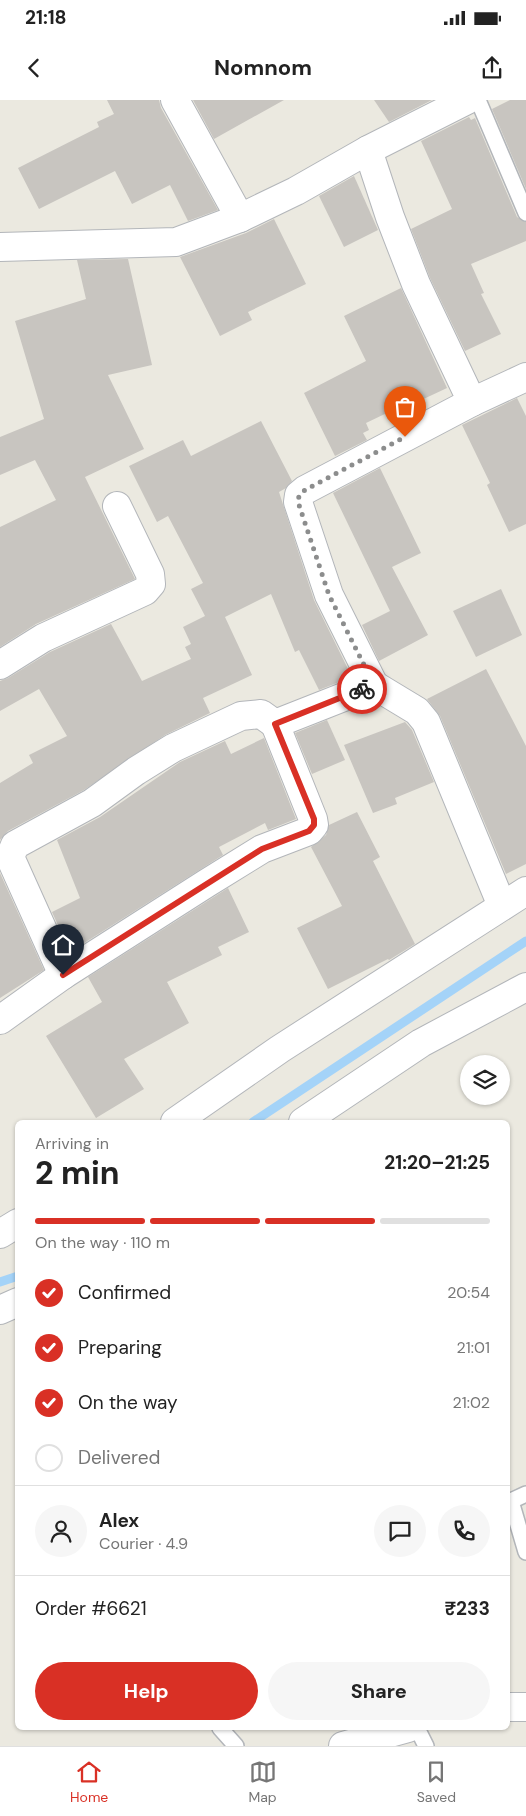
<!DOCTYPE html>
<meta charset="utf-8">
<style>
:root{--surface:#fff;--page:#f6f6f6;--text:#222;--muted:#767676;--line:#e0e0e0;--accent:#d93025}
body{margin:0;font-family:"DM Sans",sans-serif;background:var(--page);color:var(--text);height:100vh;display:flex;flex-direction:column;font-size:19px;white-space:nowrap}
*{box-sizing:border-box;margin:0}
p{font-size:16px;color:var(--muted)}
.icon{flex:none;width:28px;height:28px;fill:none;stroke:currentColor;stroke-width:2;stroke-linecap:round;stroke-linejoin:round}
.map{position:relative;flex:1;overflow:hidden}
.sheet{position:absolute;left:15px;top:1020px;width:495px;height:610px;display:flex;flex-direction:column;background:var(--surface);border-radius:8px;box-shadow:0 1px 4px #0004}
.sheet>*{flex:none}
.fabs{position:absolute;left:460px;top:955px;display:grid;gap:10px}
.fabs a{display:grid;place-items:center;width:50px;height:50px;border-radius:50%;background:var(--surface);box-shadow:0 1px 4px #0004;font-size:25px}
.pin{position:absolute;display:grid;place-items:center;width:42px;height:42px;color:#fff;margin:-51px -21px;border-radius:50% 50% 50% 0;rotate:-45deg;box-shadow:0 0 5px #0007}
.pin .icon{rotate:45deg}
.courier{position:absolute;display:grid;place-items:center;width:50px;height:50px;margin:-25px;border:4px solid #d93025;border-radius:50%;background:#fff;color:#222;box-shadow:0 1px 6px #0007}
.summary em{font-style:normal;font-weight:700}
.summary div{display:flex;flex-direction:column-reverse}
.summary{display:flex;align-items:center;justify-content:space-between;height:85px;padding:0 20px}
h1{font-size:32px;font-weight:700;line-height:38px}
.bar{display:grid;grid-template-columns:repeat(4,1fr);gap:8px 5px;align-content:center;height:60px;padding:0 20px}
.bar i{height:6px;border-radius:4px;background:var(--line)}
.bar .selected{background:var(--accent)}
.bar p{grid-column:span 4}
.line{display:flex;align-items:center;gap:12px;padding:0 20px;border-top:1px solid var(--line)}
.line div{flex:1}
.round{display:grid;place-items:center;flex:none;width:52px;height:52px;border-radius:26px;background:var(--page)}
ol{padding:0 20px;list-style:none}
li{display:flex;align-items:center;gap:15px;height:55px}
li p{margin-inline-start:auto}
li .icon{padding:5px;border-radius:50%;background:var(--accent);color:#fff;stroke-width:4}
li:last-child{color:var(--muted)}
li i{width:28px;height:28px;border:2px solid var(--line);border-radius:50%}
.action{display:flex;gap:10px;margin-top:auto;padding:10px 20px}
.action a{flex:1;height:58px;border-radius:30px;background:var(--accent);color:#fff;font-size:20px;font-weight:700;line-height:58px;text-align:center}
.action a+a{background:var(--page);color:var(--text)}
.status{display:flex;justify-content:space-between;align-items:center;height:35px;padding:0 25px;background:var(--surface);direction:ltr}
.status svg{height:14px;fill:currentColor}
header{display:flex;justify-content:space-between;align-items:center;height:65px;padding:0 20px;background:var(--surface);font-size:22px;font-weight:700}
.tabs{display:flex;justify-content:space-around;align-items:center;height:70px;border-top:1px solid var(--line);background:var(--surface);font-size:14px;color:var(--muted)}
.tabs a{display:grid;justify-items:center;gap:2px}
.tabs .selected{color:var(--accent)}
.map>svg:first-child{display:block}
</style>
<div class="status"><b>21:18</b><svg viewBox="0 0 49 12"><path d="M0 12V9h3v3zM5 12V6h3v6zM10 12V3h3v9zM15 12V0h3v12zM26 1h20v11H26zM47 4h2v5h-2z"/></svg></div>
<header><svg class="icon" aria-label="back" viewBox="0 0 24 24"><path d="M15 5l-7 7 7 7"/></svg>Nomnom<svg class="icon" aria-label="share" viewBox="0 0 24 24"><path d="M12 15V3M7 8l5-5 5 5M5 13v7h14v-7"/></svg></header>
<div class="map">
<svg width="526" height="1646" viewBox="0 0 526 1646">
<rect width="100%" height="100%" fill="#ebe9e0"/>
<g fill="none" stroke-linecap="round" stroke-linejoin="round">
<g stroke="#a4d3f8" stroke-width="9">
<path d="M253,1022l273,-181"/>
<path d="M0,1182l18,-6"/>
</g>
</g>
<g fill="#c8c5c0">
<path d="M107,0h52l2,8 57,102 -30,11 -18,-36 -38,19 -17,-33 -76,38 -21,-41 81,-41 -2,-5 17,-8z"/>
<path d="M193,0h91l-70,39z"/>
<path d="M374,0h58l-43,22z"/>
<path d="M510,0h16v89l-34,-80z"/>
<path d="M469,17l2,3 4,-2 42,99 9,5v19l-55,23 13,29 -3,1 20,40 -36,17 -35,-73 -19,-49 41,-20 -31,-68z"/>
<path d="M354,76l24,54 -34,17 -25,-51z"/>
<path d="M274,119l32,65 -58,28 4,8 -32,16 -40,-79 66,-24z"/>
<path d="M128,159l24,106 -44,10 36,74 -59,28 50,102 -99,45 -36,23v-120l56,-27 -21,-40 -35,15v-38l44,-18 -29,-98 71,-22 -9,-39z"/>
<path d="M401,188l46,100 -32,15 -1,-3 -48,23 3,7 -6,3 4,7 -32,16 -31,-63 62,-32 -22,-45z"/>
<path d="M517,298l9,18v108l-17,8 -22,-47 3,-2 -28,-58z"/>
<path d="M261,321l31,60 -6,7 -7,4 35,108 38,77 -33,13 -20,-40 -4,2 -24,-58 -46,23 27,58 -49,23 7,15 -45,22 -81,55 -76,41 -8,9v-57l33,-20 -4,-8 38,-19 -28,-47 -39,22v-30l8,-3 42,-26 61,-28 31,57 49,-22 -6,-12 6,-3 -8,-17 22,-11 -14,-27 12,-6 -35,-67 -11,6 -28,-56 54,-26 8,16z"/>
<path d="M380,368l41,85 -29,14 36,68 -49,26 -17,-36 28,-14 -57,-118z"/>
<path d="M501,489l21,46 -46,22 -23,-46z"/>
<path d="M486,569l40,77v118l-20,10 -66,-158 -13,-17z"/>
<path d="M327,620l18,40 -33,14 -17,-41z"/>
<path d="M405,622l7,8 22,52 -39,16 2,6 -24,9 -29,-68z"/>
<path d="M264,638l32,81 -28,11 -3,-7 -46,24 4,8 -153,97 -18,-40 28,-14 -23,-58 43,-23 80,-55 45,-21 6,13z"/>
<path d="M357,712l23,45 -7,4 42,83 -26,16 -1,-1 -60,30 -31,-61 45,-22 -31,-59 15,-12 3,-10z"/>
<path d="M0,773l44,97 -44,28z"/>
<path d="M228,788l21,44 -31,15 4,8 -55,27 22,41 -65,36 20,30 -48,29 -50,-82 56,-34 -14,-25z"/>
</g>
<g fill="none" stroke-linecap="round" stroke-linejoin="round">
<g stroke="#b3b6ba" stroke-width="18">
<g id="lane">
<path d="M478,0l48,113"/>
<path d="M526,1394l-15,7 15,51"/>
<path d="M220,1628l16,18"/>
<path d="M417,1628l9,18"/>
</g>
</g>
<g stroke="#b3b6ba" stroke-width="30">
<g id="street">
<path d="M175,0l65,118"/>
<path d="M0,147l176,-5 64,-24 56,-27 72,-41 99,-50"/>
<path d="M472,302l54,-25"/>
<path d="M0,565l43,-27 102,-47 6,-7 -1,-10 -33,-68"/>
<path d="M374,585l43,26 9,11 76,184"/>
<path d="M63,875l-53,-118 5,-12 77,-42 44,-32 37,-23 68,-32 20,-2 14,10 99,-39 -45,-90 -31,-93 1,-7 6,-5 167,-88 -56,-118 -26,-67 -22,-67"/>
<path d="M0,920l63,-45 144,-92 55,-34 47,-18 5,-6 -1,-6 -38,-95"/>
<path d="M175,1022l105,-73 246,-158"/>
<path d="M303,1022l118,-79 105,-56"/>
<path d="M0,1134l18,-11"/>
<path d="M0,1210l18,-8"/>
<path d="M508,1607h18"/>
<path d="M343,1646l65,-18"/>
</g>
</g>
<use href="#lane" stroke="#fff" stroke-width="15"/>
<use href="#street" stroke="#fff" stroke-width="28"/>
</g>
<g fill="none" stroke-linecap="round" stroke-linejoin="round">
<path stroke="#8c8d8d" stroke-width="5" stroke-dasharray="0 9" d="M362,589l12,-4 -45,-90 -31,-93 1,-6 6,-6 100,-53"/>
<path stroke="#d93025" stroke-width="6" d="M63,875l199,-126 47,-18 5,-6v-6l-39,-95 87,-35"/>
</g>
</svg>
<div class="fabs">
<a><svg class="icon" aria-label="layers" viewBox="0 0 24 24"><path d="M12 4l9 5-9 5-9-5zM3 14l9 5 9-5"/></svg></a>
</div>
<div class="pin" style="left:405px;top:337px;background:#ea580c"><svg class="icon" aria-label="bag" viewBox="0 0 24 24"><path d="M5 8h14l-1 12H6zM9 8a3 3 0 0 1 6 0"/></svg></div>
<div class="pin" style="left:63px;top:875px;background:#1f2937"><svg class="icon" aria-label="home" viewBox="0 0 24 24"><path d="M3 11l9-7 9 7M6 9v11h12V9"/></svg></div>
<div class="courier" style="left:362px;top:589px"><svg class="icon" aria-label="bike" viewBox="0 0 24 24"><circle cx="6" cy="16" r="4"/><circle cx="18" cy="16" r="4"/><path d="M6 16l4-8h5l3 8M10 8l3 8H6M13 5h3"/></svg></div>
<section class="sheet">
<div class="summary"><div><h1>2 min</h1><p>Arriving in</p></div><em>21:20–21:25</em></div>
<div class="bar"><i class="selected"></i><i class="selected"></i><i class="selected"></i><i></i><p>On the way · 110 m</p></div>
<ol>
<li><svg class="icon" aria-label="check" viewBox="0 0 24 24"><path d="M5 12l5 5 9-10"/></svg>Confirmed<p>20:54</p></li>
<li><svg class="icon" aria-label="check" viewBox="0 0 24 24"><path d="M5 12l5 5 9-10"/></svg>Preparing<p>21:01</p></li>
<li><svg class="icon" aria-label="check" viewBox="0 0 24 24"><path d="M5 12l5 5 9-10"/></svg>On the way<p>21:02</p></li>
<li><i></i>Delivered</li>
</ol>
<div class="line" style="height:90px"><a class="round"><svg class="icon" aria-label="person" viewBox="0 0 24 24"><circle cx="12" cy="8" r="4"/><path d="M4 21q1-7 8-7t8 7"/></svg></a><div><b>Alex</b><p>Courier · 4.9</p></div><a class="round"><svg class="icon" aria-label="chat" viewBox="0 0 24 24"><path d="M4 5h16v11H9l-5 4z"/></svg></a><a class="round"><svg class="icon" aria-label="phone" viewBox="0 0 24 24"><path d="M5 4h4l2 5-3 2q2 4 5 5l2-3 5 2v4C11 20 4 13 5 4z"/></svg></a></div>
<div class="line" style="height:65px"><div>Order #6621</div><b>₹233</b></div>
<div class="action"><a>Help</a><a>Share</a></div>
</section>
</div>
<nav class="tabs">
<a class="selected"><svg class="icon" aria-label="home" viewBox="0 0 24 24"><path d="M3 11l9-7 9 7M6 9v11h12V9"/></svg>Home</a>
<a><svg class="icon" aria-label="map" viewBox="0 0 24 24"><path d="M3 6l6-2 6 2 6-2v14l-6 2-6-2-6 2zM9 4v14M15 6v14"/></svg>Map</a>
<a><svg class="icon" aria-label="saved" viewBox="0 0 24 24"><path d="M7 4h10v16l-5-4-5 4z"/></svg>Saved</a>
</nav>
